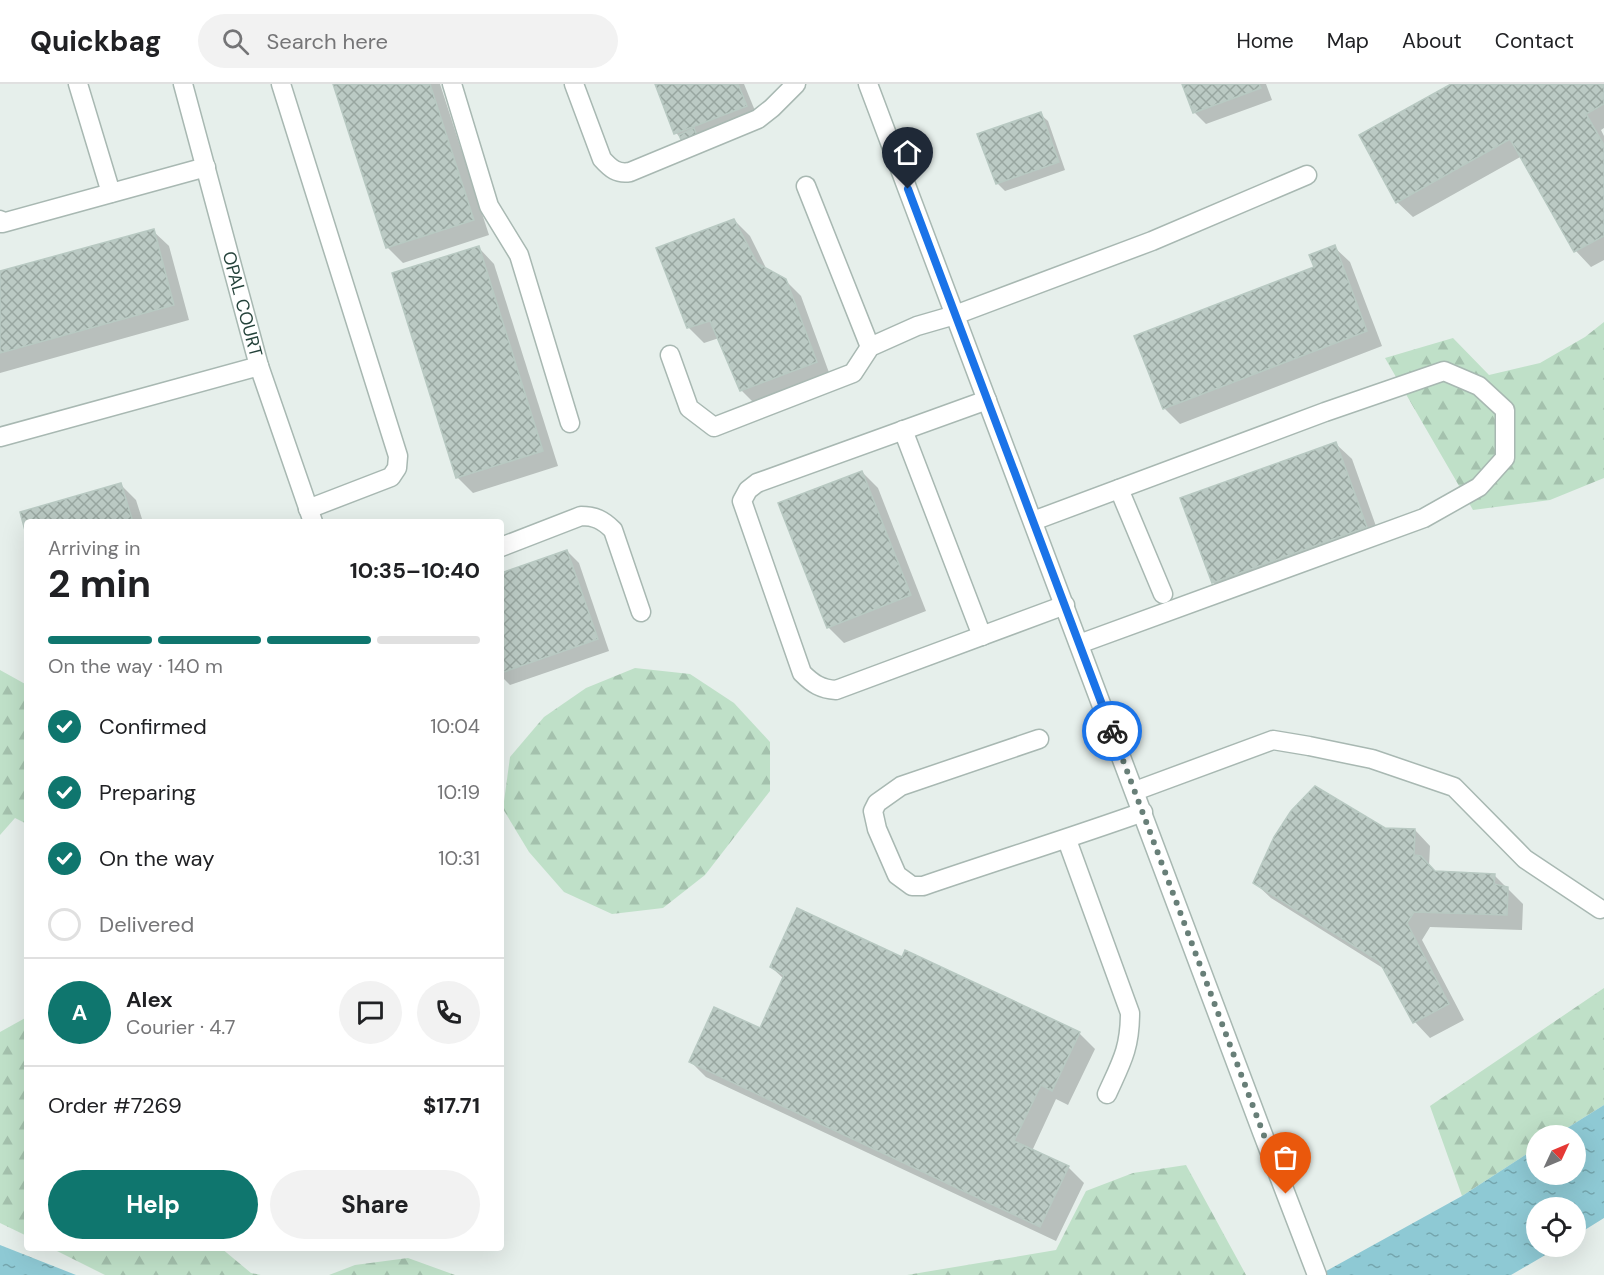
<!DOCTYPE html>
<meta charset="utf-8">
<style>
:root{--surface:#fff;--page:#f2f2f2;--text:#202124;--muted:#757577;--line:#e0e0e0;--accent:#0f766e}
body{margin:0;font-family:"DM Sans",sans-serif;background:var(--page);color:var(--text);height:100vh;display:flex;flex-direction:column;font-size:22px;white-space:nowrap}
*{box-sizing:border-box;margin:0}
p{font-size:20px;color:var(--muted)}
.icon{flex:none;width:33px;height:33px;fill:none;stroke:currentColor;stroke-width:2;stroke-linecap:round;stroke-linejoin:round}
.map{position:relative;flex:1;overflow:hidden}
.sheet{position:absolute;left:24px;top:435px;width:480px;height:732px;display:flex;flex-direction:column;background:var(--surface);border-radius:6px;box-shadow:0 6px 24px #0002}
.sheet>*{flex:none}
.needle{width:39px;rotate:46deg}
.tools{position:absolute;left:1526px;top:1041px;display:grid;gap:12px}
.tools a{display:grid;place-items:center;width:60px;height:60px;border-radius:50%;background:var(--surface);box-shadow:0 6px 24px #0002;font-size:30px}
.pin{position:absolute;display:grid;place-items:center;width:51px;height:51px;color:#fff;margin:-62px -26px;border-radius:50% 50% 50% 0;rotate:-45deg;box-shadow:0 0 6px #0007}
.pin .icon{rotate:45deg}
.courier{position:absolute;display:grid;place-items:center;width:60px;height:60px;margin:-30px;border:4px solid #1a73e8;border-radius:50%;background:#fff;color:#222;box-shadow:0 2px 8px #0007}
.overview em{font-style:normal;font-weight:700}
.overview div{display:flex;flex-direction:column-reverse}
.overview{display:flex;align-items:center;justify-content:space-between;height:102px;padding:0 24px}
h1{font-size:39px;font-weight:700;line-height:45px}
.bar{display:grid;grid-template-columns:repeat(4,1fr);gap:9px 6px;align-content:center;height:72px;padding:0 24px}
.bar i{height:8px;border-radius:4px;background:var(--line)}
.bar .selected{background:var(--accent)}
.bar p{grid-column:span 4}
.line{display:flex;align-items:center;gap:15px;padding:0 24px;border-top:2px solid var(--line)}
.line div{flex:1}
.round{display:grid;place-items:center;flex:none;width:63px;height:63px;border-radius:32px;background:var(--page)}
ol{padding:0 24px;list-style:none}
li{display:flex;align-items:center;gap:18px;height:66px}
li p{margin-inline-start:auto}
li .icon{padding:6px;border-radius:50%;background:var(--accent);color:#fff;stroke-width:4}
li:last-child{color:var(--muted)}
li i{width:33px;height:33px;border:3px solid var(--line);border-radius:50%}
.cta{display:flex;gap:12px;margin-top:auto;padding:12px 24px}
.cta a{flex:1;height:69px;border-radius:36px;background:var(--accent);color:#fff;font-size:24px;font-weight:700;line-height:69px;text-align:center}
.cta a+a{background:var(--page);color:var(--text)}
header{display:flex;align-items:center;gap:36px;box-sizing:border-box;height:84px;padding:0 30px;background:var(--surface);border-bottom:2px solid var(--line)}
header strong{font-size:28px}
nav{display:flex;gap:33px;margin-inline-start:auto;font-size:21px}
.search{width:420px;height:54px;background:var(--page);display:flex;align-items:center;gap:15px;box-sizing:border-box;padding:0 21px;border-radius:33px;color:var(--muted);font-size:22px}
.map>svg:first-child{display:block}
</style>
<header>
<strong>Quickbag</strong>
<div class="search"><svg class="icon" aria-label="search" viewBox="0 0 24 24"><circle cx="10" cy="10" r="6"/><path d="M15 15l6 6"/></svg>Search here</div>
<nav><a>Home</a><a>Map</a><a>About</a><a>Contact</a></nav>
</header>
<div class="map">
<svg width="1604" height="1191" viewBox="0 0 1604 1191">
<defs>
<pattern id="forest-firs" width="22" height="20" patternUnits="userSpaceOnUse" patternTransform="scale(1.5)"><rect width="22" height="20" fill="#bfe0c8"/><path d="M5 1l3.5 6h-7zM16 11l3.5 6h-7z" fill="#a4c1ad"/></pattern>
<pattern id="water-ripples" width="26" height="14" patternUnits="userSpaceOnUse" patternTransform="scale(1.5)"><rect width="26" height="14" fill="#8ec9d4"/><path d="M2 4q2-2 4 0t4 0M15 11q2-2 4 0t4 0" fill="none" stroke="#74a5ad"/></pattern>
<pattern id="building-cross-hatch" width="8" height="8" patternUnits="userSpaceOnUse" patternTransform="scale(1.5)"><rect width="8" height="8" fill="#bbcac4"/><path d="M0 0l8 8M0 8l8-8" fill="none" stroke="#98a6a0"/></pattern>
</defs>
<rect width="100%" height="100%" fill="#e6efeb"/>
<g fill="url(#forest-firs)">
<path d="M1604,238v156l-54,22 -77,10 -88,-152 68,-20 36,37 51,-12 45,-26z"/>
<path d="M635,584l55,6 44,29 36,39v49l-65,84 -42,33 -51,6 -48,-22 -35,-40 -26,-43 7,-52 34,-40 42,-29z"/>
<path d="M0,586l27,15v139l-12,-6 -15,17z"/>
<path d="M1604,904v117l-48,30 -20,1v12l-74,48 -32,-90z"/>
<path d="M27,933v219l-27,-13v-191z"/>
<path d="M1186,1081l60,110h-339l149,-25 30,-59 47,-18z"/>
<path d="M51,1164h170l30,25 10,2h-156z"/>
<path d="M408,1174l47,17h-126l26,-10z"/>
</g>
<g fill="url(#water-ripples)">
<path d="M1604,1021v113l-29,18v-28h-39v38l23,1 -48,28h-192l143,-79 74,-48v26h39v-38l-19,-1z"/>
<path d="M0,1161l76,30h-76z"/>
</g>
<g fill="#0003">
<path d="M335,0h105l49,151 -86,28 -16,-16z"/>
<path d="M657,0h87l14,34 -75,22 -7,-7z"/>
<path d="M1184,0h82l6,16 -66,24 -12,-12z"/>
<path d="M1454,0h150v44l-3,2 3,6v124l-13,7 -15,-16 -54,-95 -109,61 -16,-15z"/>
<path d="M1040,30l8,7 17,49 -60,21 -8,-8z"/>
<path d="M734,136l16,16 17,34 18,10 16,16 30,82 -74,28 -16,-16 -22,-52 -15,5 -16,-16z"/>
<path d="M153,147l16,15 20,74 -189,53v-100z"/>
<path d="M1334,163l16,15 32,84 -202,78 -16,-16 152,-140z"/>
<path d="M479,164l15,16 64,202 -85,27 -16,-16z"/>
<path d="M1336,360l16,15 30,84 -154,55 -15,-16z"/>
<path d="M862,388l16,16 48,123 -82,32 -16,-16z"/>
<path d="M121,401l15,15 7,22h-116v10l-6,-19z"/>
<path d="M567,467l12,12 30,88 -99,34 -9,-9v-102z"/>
<path d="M1384,746h31l15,16 -1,20 7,6 59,4 28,28 -1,26 -92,-3 -8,13 42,80 -34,18 -15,-16 -29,-52 -115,-72 -16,-15z"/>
<path d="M902,875l177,74 16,16 -27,56 -12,-6 -24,52 36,16 16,16 -28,58 -350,-164 -15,-15 70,-32 23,-51 -13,-12z"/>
</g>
<g fill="url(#building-cross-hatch)" stroke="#b8c9c2" stroke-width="1.5">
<path d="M333,0h97l44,136 -88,28z"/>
<path d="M655,0h83l9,22 -73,28z"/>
<path d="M1182,0h77l2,4 -68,25z"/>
<path d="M1451,0h153v20l-18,10 18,31v91l-30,16 -64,-113 -114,64 -37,-68z"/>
<path d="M1041,28l18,50 -63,22 -19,-50z"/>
<path d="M694,44l4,10 -15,6 -4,-9z"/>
<path d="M734,135l23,44 29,16 31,83 -77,29 -30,-70 -23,7 -31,-80z"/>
<path d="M154,145l20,76 -174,48v-82z"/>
<path d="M1335,161l32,86 -204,78 -29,-73 180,-69 -5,-12z"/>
<path d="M479,162l64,205 -87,27 -64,-205z"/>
<path d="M1336,358l31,85 -155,56 -32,-85z"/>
<path d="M862,387l49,124 -84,33 -49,-125z"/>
<path d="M121,399l12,39h-106v16l-7,-26z"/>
<path d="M567,466l31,89 -97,34v-100z"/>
<path d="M1315,702l70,42 30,1 -1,26 7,1 14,15 60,3 -1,10 14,3 -1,28 -93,-3 -7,11 42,81 -36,19 -34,-62 -126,-78 21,-46 17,-26z"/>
<path d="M797,824l105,49 3,-7 175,82 -28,59 -11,-6 -27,56 55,25 -29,61 -351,-165 25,-55 46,21 24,-53 -14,-8z"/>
</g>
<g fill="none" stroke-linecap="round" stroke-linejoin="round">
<g stroke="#a8b8b2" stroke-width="21">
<g id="minor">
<path d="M78,0l33,109"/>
<path id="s1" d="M183,0l76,282 54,156"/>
<path d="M281,0l117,372 -1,12 -6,9 -83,32"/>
<path d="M452,0l37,122 30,49 51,168"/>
<path d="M574,0l28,75c9,10 15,15 28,13l128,-53 14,-11 24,-24"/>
<path d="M868,0l394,1048 55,143"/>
<path d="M806,102l64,161"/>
<path d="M0,136l2,3 204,-56"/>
<path d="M670,271l19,53 25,19 139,-54 17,-26 47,-21 38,-11 197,-74 155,-66"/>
<path d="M987,316l-230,83 -9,7 -6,11 60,172c11,11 19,16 34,17l229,-85"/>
<path d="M903,346l79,206"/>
<path d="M0,353l259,-71"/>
<path d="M1119,405l44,105"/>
<path d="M1033,437l292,-109 119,-41 35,15 26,24v48l-26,29 -55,31 -345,126"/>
<path d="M501,463l80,-31c14,0 22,4 32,14l28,82"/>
<path d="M1039,655l-138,47 -24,17 -4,8 4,18 20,46 15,11h11c73,-25 147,-48 220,-74"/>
<path d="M1135,707l138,-51 36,6 63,13 82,28 71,72 75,50"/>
<path d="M1067,756l63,173c0,36 -9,50 -23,81"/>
</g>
</g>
<use href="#minor" stroke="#fff" stroke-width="18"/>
</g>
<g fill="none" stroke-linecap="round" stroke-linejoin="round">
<path stroke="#687f78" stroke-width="6" stroke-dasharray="0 10.8" d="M1112,647l174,463"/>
<path stroke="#1a73e8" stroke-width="8" d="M908,105l204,542"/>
</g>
<g text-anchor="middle" stroke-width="5" stroke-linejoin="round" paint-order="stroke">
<g font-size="18" fill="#24423a" stroke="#f7fbf9">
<text dy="6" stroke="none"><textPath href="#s1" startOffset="228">OPAL COURT</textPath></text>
</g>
</g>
</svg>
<div class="tools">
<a><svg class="needle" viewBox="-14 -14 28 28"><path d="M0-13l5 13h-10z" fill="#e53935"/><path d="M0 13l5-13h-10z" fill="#757577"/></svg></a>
<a><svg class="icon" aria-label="locate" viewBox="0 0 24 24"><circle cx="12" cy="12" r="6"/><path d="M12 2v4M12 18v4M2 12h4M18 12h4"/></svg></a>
</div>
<div class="pin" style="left:1286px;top:1110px;background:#ea580c"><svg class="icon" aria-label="bag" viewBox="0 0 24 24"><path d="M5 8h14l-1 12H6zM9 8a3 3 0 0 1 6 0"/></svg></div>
<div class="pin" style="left:908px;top:105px;background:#1f2937"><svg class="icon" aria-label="home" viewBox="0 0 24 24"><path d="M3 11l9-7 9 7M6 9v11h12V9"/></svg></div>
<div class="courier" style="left:1112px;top:647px"><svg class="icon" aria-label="bike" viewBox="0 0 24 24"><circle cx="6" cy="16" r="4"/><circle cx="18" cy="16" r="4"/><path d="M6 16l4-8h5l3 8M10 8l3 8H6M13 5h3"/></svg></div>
<section class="sheet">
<div class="overview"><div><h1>2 min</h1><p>Arriving in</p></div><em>10:35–10:40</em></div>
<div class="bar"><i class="selected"></i><i class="selected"></i><i class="selected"></i><i></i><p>On the way · 140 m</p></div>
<ol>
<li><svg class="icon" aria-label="check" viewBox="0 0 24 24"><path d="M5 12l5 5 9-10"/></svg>Confirmed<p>10:04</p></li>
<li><svg class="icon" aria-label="check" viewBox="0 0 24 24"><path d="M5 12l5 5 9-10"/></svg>Preparing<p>10:19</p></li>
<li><svg class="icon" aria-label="check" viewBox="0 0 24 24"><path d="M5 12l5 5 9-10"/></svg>On the way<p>10:31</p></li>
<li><i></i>Delivered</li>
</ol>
<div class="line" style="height:108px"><b class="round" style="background:var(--accent);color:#fff">A</b><div><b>Alex</b><p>Courier · 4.7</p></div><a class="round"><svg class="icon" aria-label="chat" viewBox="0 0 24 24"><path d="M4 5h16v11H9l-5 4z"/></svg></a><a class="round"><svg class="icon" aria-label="phone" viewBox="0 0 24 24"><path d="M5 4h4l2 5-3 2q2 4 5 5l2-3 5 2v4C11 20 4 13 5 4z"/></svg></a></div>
<div class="line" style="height:78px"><div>Order #7269</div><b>$17.71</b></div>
<div class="cta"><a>Help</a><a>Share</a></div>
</section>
</div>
